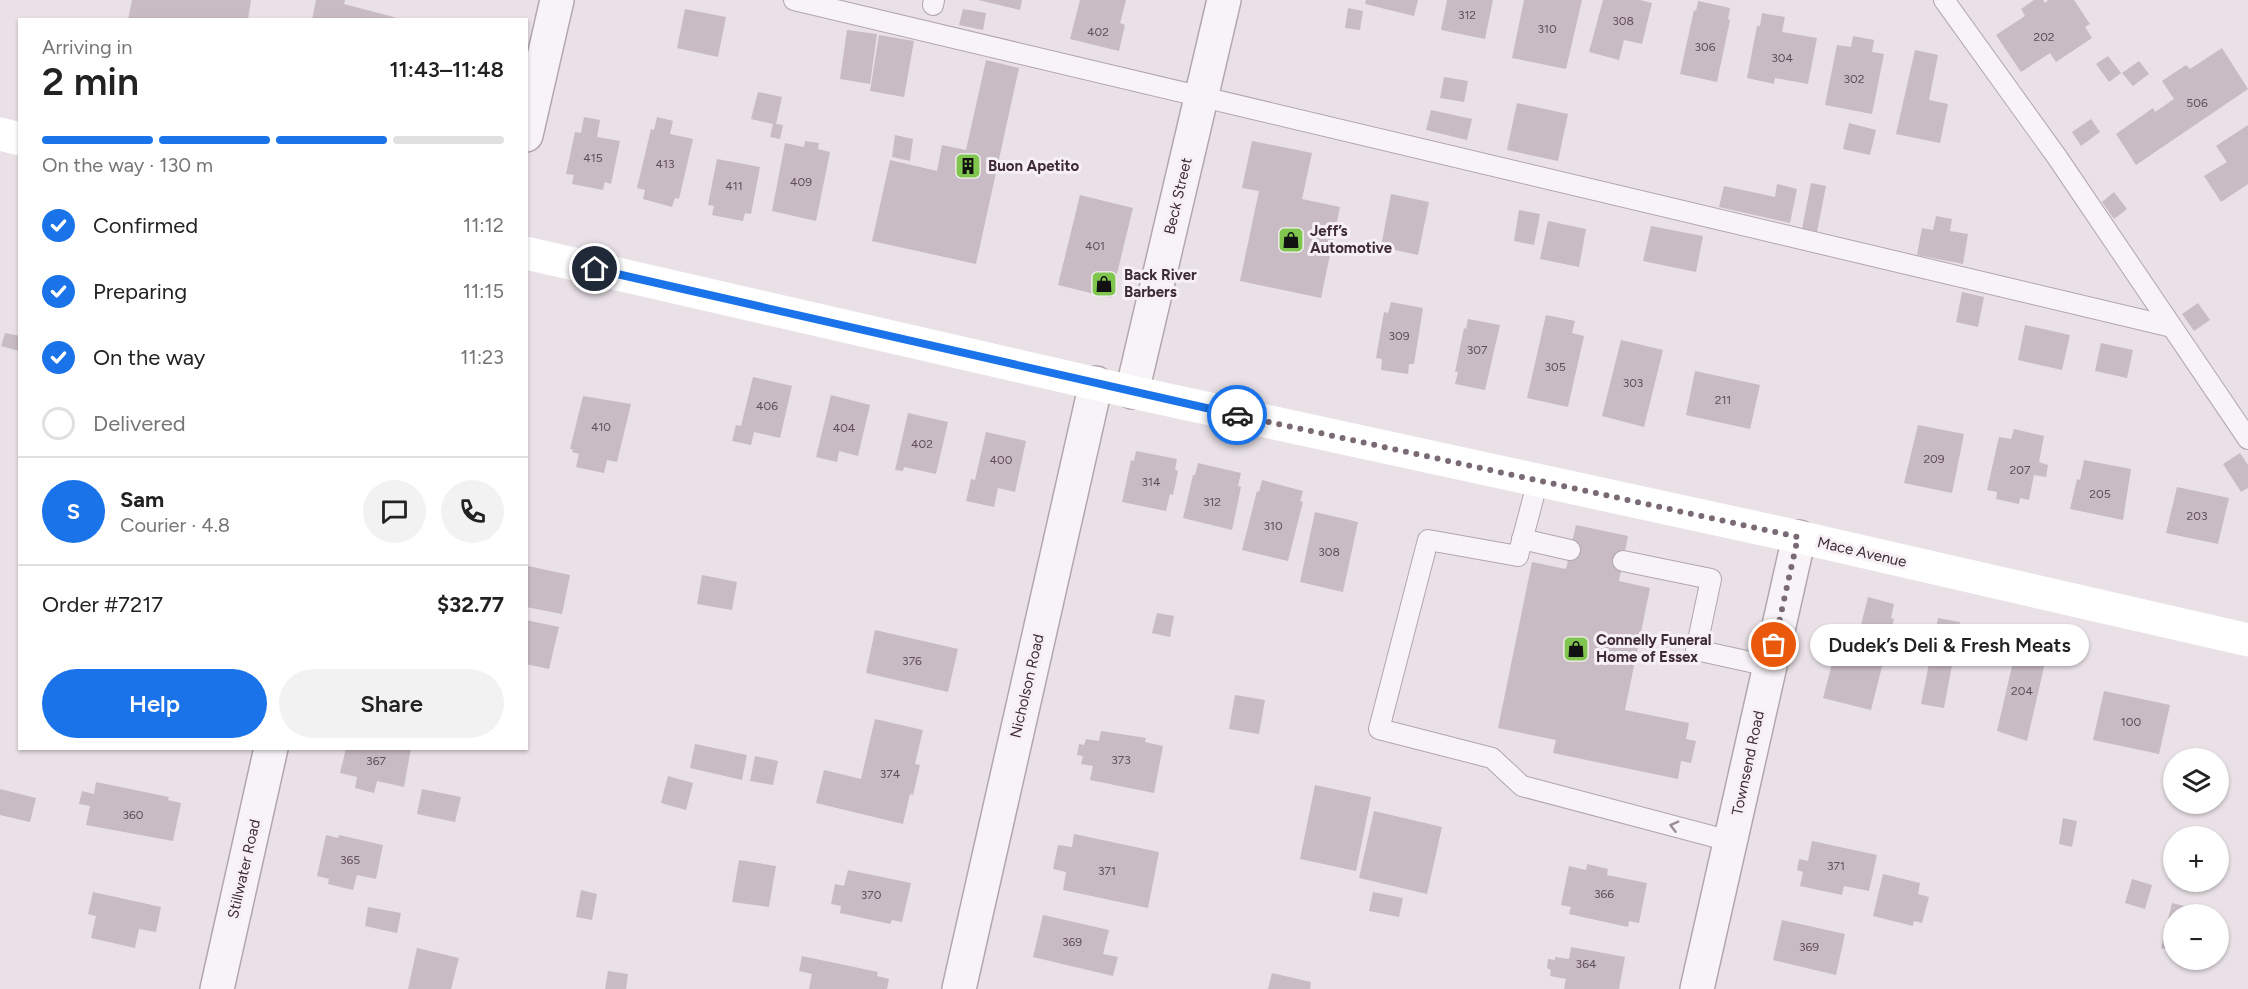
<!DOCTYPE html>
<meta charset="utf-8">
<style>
:root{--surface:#fff;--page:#f2f2f2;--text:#222;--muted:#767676;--line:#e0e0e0;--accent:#1a73e8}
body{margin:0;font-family:Figtree,sans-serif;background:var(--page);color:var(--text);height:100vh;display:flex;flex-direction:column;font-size:22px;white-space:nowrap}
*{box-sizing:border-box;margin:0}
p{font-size:20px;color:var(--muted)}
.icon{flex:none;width:33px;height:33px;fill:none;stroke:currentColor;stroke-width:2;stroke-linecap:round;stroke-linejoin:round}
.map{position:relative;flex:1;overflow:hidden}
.panel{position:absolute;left:18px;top:18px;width:510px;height:732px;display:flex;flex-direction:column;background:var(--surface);border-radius:0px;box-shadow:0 2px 4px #0004}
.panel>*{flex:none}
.controls{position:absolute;left:2163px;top:748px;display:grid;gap:12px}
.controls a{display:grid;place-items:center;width:66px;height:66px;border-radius:50%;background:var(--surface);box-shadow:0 2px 4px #0004;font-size:30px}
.pin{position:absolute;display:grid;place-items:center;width:51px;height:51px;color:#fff;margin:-26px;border:3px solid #fff;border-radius:50%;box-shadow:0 2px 6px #0007}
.courier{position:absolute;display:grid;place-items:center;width:60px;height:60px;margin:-30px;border:4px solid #1a73e8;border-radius:50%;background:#fff;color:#222;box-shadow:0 2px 8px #0007}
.bubble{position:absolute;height:42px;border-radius:21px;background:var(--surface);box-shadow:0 2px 4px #0004;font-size:20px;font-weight:600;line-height:42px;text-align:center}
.headline em{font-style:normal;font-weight:600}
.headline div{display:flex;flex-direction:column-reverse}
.headline{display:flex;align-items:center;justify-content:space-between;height:102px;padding:0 24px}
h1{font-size:39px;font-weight:600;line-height:45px}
.bar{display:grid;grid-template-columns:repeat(4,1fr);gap:9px 6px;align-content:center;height:72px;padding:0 24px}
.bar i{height:8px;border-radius:4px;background:var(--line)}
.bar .active{background:var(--accent)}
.bar p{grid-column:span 4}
.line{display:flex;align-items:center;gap:15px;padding:0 24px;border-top:2px solid var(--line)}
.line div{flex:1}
.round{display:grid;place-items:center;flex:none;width:63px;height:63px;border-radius:32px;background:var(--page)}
ol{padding:0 24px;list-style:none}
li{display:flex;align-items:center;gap:18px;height:66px}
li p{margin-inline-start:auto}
li .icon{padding:6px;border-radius:50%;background:var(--accent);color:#fff;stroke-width:4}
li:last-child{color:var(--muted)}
li i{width:33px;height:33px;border:3px solid var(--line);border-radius:50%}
.primary-button{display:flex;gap:12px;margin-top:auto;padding:12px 24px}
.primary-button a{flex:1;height:69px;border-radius:36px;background:var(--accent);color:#fff;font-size:24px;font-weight:600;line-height:69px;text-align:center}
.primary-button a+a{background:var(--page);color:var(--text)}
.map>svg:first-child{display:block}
</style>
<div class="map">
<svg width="2248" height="989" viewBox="0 0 2248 989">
<rect width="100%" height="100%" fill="#e9e1e6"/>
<g fill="#c8bbc4">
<path d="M132,0h119l-3,20h-120z"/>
<path d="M316,0h29l-1,4 61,16h-93z"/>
<path d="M978,0h44l-2,10z"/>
<path d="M1080,0h46l-6,23 5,2 -6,26 -49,-12z"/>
<path d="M1366,0h52l-4,16 -49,-12z"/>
<path d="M1447,0h46l-8,39 -44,-9z"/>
<path d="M1524,0h58l-16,69 -54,-11z"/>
<path d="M1603,0h37l12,3 -10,41 -18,-4 -5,20 -30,-8z"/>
<path d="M2034,0h9l2,3 3,-3h26l16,24 -5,3 7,11 -36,24 -6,-9 -29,19 -25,-37 29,-19 -4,-7z"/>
<path d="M1698,1l32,7 -2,11 2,1 -13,62 -37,-8 14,-64 2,1z"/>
<path d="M1348,8l15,3 -3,19 -15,-2z"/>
<path d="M685,9l41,8 -8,40 -41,-9z"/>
<path d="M963,9l23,4 -3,17 -24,-5z"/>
<path d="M1762,13l23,4 -3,15 35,6 -9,46 -33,-6 -1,6 -27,-6 10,-52h3z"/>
<path d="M847,30l30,4 -7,50 -30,-5z"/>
<path d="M879,35l35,6 -10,56 -34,-6z"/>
<path d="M1853,36l21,4 -2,12 12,2 -12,60 -47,-9 12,-60 14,2z"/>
<path d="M2222,48l26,41 -112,76 -20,-31 37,-26 2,4 19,-13 -12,-18 24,-16 4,4z"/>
<path d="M1915,50l23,5 -9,45 19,4 -8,39 -44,-9z"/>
<path d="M2108,56l13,17 -12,9 -13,-18z"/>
<path d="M986,60l33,8 -43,196 -104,-23 18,-81 47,11 5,-26 24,5z"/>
<path d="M2139,61l10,13 -16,12 -11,-13z"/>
<path d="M1444,77l24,4 -4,21 -24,-4z"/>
<path d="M758,92l24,5 -6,27 7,1 -3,14 -10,-2 3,-13 -22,-5z"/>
<path d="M1517,103l51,11 -10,47 -51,-11z"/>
<path d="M1431,110l41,9 -5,21 -41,-10z"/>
<path d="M584,117l16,3 -3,17 23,4 -9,43 -6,-2 -2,8 -31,-6 2,-9 -8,-1 9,-42 6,1z"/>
<path d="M657,117l16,4 -3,13 23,5 -14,60 -4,-1 -3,9 -29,-8 2,-9 -8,-2 14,-59 3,1z"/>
<path d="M2091,119l9,13 -19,14 -9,-14z"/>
<path d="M1849,123l27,7 -6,25 -27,-6z"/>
<path d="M2248,125v59l-27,18 -17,-26 23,-14 -11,-16z"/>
<path d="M895,135l18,4 -3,22 -18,-4z"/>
<path d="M805,141l14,2 -1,6 12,3 -14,69 -44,-10 13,-68 19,4z"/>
<path d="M1252,141l60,12 -10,46 38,8 -19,91 -81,-17 19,-90 -17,-3z"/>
<path d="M717,159l43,8 -9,47 -6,-1 -2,8 -31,-6 2,-9 -6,-1z"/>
<path d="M1811,183l15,3 -9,46 -15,-3z"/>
<path d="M1777,184l20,5 -7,34 -71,-16 5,-21 51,11z"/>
<path d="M2114,192l13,17 -13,10 -12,-17z"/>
<path d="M1391,194l38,8 -11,53 -37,-8z"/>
<path d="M1080,195l53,13 -22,90 -53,-13z"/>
<path d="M1519,210l21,4 -6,31 -20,-4z"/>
<path d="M1936,216l16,3 -2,12 18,3 -5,30 -46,-9 5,-27 11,2z"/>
<path d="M1548,221l38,8 -7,38 -39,-8z"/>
<path d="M1651,226l52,10 -7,36 -53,-11z"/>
<path d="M1962,292l22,5 -6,30 -22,-5z"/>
<path d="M1391,302l32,6 -9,56h-5l-1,10 -27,-4 1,-11 -6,-1 8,-46 4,1z"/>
<path d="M2198,303l12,17 -16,11 -12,-17z"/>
<path d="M1546,315l29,6 -3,12 12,3 -16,71 -41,-9z"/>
<path d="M1468,319l32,6 -15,65 -30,-6 3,-12h-3l9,-44 2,1z"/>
<path d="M2025,325l45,10 -8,35 -44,-10z"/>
<path d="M5,333l15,3 -1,15 -18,-5z"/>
<path d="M1621,340l42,10 -19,77 -42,-11z"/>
<path d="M2101,343l32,7 -6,28 -32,-7z"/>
<path d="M1695,371l65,14 -10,44 -64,-14z"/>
<path d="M753,377l39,9 -12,52 -26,-6 -3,13 -19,-4 4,-16 5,1z"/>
<path d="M831,395l39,10 -12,51 -19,-5 -2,11 -21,-5z"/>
<path d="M583,396l48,8 -14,58 -10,-2 -3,13 -28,-6 3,-13 -7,-2 1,-3h-3z"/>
<path d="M908,413l40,9 -12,52 -32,-7 -1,4 -8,-1z"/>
<path d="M1918,425l46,9 -12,59 -48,-10z"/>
<path d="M2014,429l30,7 -5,26 9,3 -2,12 -12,-2 -5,25 -9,-2 -1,6 -23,-5 1,-7 -10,-2 12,-53 12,2z"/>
<path d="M986,432l40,9 -11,51 -17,-4 -4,19 -28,-6 5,-22 4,1z"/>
<path d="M1136,451l41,8 -2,11 3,1 -5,24 -3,-1 -4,17 -44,-9 9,-42 3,1z"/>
<path d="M2240,453l8,12v23l-7,4 -18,-28z"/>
<path d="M2084,460l47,9 -8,51 -53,-11 7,-30 3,1z"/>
<path d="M1198,463l43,10 -3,13 3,1 -9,43 -49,-12 10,-43h2z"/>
<path d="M1262,480l41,11 -3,10 3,1 -15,59 -46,-11 15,-59 2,1z"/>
<path d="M2177,487l52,11 -11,46 -52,-11z"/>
<path d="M1315,512l43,10 -15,70 -43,-10z"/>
<path d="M1576,525l52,11 -9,45 31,7 -25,122 64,13 -3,16 10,2 -5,22 -10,-2 -3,18 -125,-26 3,-13 -58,-12 34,-166 34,7z"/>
<path d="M528,566l42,9 -8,39 -36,-7z"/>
<path d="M702,575l35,7 -5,28 -35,-6z"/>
<path d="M1868,597l26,7 -3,14 3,1 -23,91 -48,-12 10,-38 -9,-3 2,-7 5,2 6,-20 21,5z"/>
<path d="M1157,613l17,3 -4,21 -18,-4z"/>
<path d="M1938,618l22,4 -16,86 -23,-4z"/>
<path d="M526,620l33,7 -10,42 -23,-5z"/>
<path d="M875,630l83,19 -10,43 -82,-19z"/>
<path d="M2025,639l24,6 -22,96 -30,-10 19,-82 6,1z"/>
<path d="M2104,691l66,14 -11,49 -66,-14z"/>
<path d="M1235,695l30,5 -6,34 -30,-5z"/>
<path d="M875,719l48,11 -8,34 5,1 -7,30 -3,-1 -7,30 -87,-21 8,-33 37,9z"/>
<path d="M1101,731l45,7 -1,4 18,4 -9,47 -64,-13 3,-14 -12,-2 2,-8 -6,-1 2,-11 5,1 2,-6 13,2z"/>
<path d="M695,744l52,11 -5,25 -52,-12z"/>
<path d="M346,748h65l-7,39 -27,-6 -3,12 -19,-5 2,-11 -17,-4z"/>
<path d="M755,756l23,5 -5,24 -23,-4z"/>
<path d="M668,776l25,7 -7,27 -25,-7z"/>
<path d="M96,782l73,15 -1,3 13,3 -8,38 -87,-16 4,-19 -11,-2 3,-13 12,3z"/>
<path d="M1315,785l56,12 -15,74 -56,-12z"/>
<path d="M0,789l36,9 -6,24 -30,-7z"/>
<path d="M422,789l39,8 -6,25 -38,-8z"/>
<path d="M1374,811l68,16 -15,67 -68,-16z"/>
<path d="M2063,818l14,3 -5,26 -13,-3z"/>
<path d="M1074,834l85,18 -11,56 -85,-18 3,-18 -13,-3 5,-24 14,2z"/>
<path d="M326,835l12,3 1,-3 44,10 -7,34 -19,-4 -4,15 -25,-6 1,-5 -12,-3z"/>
<path d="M1812,841l65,14 -8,36 -25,-5 -2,9 -42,-9 3,-14 -6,-2 2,-11 9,2z"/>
<path d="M739,860l37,6 -7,41 -37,-5z"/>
<path d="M1587,864l21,5 -1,6 40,8 -8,40 -10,-2 -1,6 -59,-13 2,-7 -10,-2 8,-39 17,4z"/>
<path d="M848,870l63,13 -9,39 -10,-2 -2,4 -50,-11 1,-7 -10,-2 4,-20 9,2z"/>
<path d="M1883,874l37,9 -2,11 11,3 -7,26 -8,-2 -1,5 -40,-10z"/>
<path d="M2132,879l20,6 -7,24 -20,-6z"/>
<path d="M581,890l16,4 -5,26 -16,-3z"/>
<path d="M93,892l68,15 -5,25 -17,-3 -4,19 -44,-10 5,-22 -8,-2z"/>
<path d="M1373,892l30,6 -4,19 -30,-6z"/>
<path d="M2172,903l40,10 -1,2h-37v36l-13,-3z"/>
<path d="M368,907l33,6 -4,20 -32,-7z"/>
<path d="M1043,915l66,15 -6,24 15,3 -5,19 -80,-19z"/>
<path d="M1782,920l63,14 -9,41 -63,-15z"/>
<path d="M1571,947l54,10 -6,32h-55l2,-10 -16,-3 1,-6 -4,-2 1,-9 7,1v-3l14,2z"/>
<path d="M417,948l42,10 -8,31h-43z"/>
<path d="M802,956l76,16 -1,4 12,3 -2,10h-78l3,-15 -13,-3z"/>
<path d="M608,971l20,3 -2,15h-21z"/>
<path d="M1272,973l39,9 -1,7h-42z"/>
</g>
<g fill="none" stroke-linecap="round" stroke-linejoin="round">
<g stroke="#b3a6ae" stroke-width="22">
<g id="service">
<path d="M794,0l1378,327"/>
<path d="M1944,0l113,157 191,282"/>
<path d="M933,5l1,-5"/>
<path d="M1538,480l-20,76 -90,-16 -49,189 113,29 30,28 208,55"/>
<path d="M1522,539l48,11"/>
<path d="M1623,561l88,18 -15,71 73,16"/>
</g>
</g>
<g stroke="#b3a6ae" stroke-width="36">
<g id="minor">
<path d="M526,135l31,-135"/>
<path d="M1132,392l92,-392"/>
<path d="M217,989l54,-241"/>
<path d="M959,989l137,-606"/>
<path d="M1697,989l102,-452"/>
</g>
</g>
<use href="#service" stroke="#f7f3f6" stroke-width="20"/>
<use href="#minor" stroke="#f7f3f6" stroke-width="33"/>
<g stroke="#fff" stroke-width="33">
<path d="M0,134l20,5"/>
<path d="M526,253l606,139 667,145 449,103"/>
</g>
</g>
<defs><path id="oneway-chevron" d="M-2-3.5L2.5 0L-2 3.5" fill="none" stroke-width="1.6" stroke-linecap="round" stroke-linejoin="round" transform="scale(1.5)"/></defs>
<use stroke="#9b8e97" href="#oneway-chevron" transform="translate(1674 826) rotate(-165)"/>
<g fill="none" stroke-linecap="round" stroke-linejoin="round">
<path stroke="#7a6a75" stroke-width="6" stroke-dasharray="0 10.8" d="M1237,415l561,122 -24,108"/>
<path stroke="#1a73e8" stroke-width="8" d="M595,269l642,146"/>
</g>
<defs>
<g id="building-square" transform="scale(1.35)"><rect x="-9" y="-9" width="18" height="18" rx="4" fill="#80c64e" stroke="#f6f0f4"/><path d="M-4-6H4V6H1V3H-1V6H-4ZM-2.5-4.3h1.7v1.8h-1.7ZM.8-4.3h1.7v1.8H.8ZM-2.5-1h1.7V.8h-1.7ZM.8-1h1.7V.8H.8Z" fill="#111"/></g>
<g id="shop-square" transform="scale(1.35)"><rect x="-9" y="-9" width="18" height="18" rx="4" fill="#80c64e" stroke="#f6f0f4"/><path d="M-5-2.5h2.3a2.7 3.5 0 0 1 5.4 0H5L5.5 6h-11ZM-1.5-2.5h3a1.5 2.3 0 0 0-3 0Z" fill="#111"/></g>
</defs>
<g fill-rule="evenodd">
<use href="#building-square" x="968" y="166"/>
<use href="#shop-square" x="1291" y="240"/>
<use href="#shop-square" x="1104" y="284"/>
<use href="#shop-square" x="1576" y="649"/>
</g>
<g text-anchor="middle" stroke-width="6" stroke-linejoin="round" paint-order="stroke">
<g font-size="12" fill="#614e5b">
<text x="1467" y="19">312</text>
<text x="1623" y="25">308</text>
<text x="1547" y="33">310</text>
<text x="1098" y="36">402</text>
<text x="2044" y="41">202</text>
<text x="1705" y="51">306</text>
<text x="1782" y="62">304</text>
<text x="1854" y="83">302</text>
<text x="2197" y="107">506</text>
<text x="593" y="162">415</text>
<text x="665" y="168">413</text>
<text x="801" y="186">409</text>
<text x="734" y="190">411</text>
<text x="1095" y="250">401</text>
<text x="1399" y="340">309</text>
<text x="1477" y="354">307</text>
<text x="1555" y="371">305</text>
<text x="1633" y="387">303</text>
<text x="1723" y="404">211</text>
<text x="767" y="410">406</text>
<text x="601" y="431">410</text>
<text x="844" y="432">404</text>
<text x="922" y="448">402</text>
<text x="1934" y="463">209</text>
<text x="1001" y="464">400</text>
<text x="2020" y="474">207</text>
<text x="1151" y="486">314</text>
<text x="2100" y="498">205</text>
<text x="1212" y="506">312</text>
<text x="2197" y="520">203</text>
<text x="1273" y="530">310</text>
<text x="1329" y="556">308</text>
<text x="912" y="665">376</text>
<text x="2022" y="695">204</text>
<text x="2131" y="726">100</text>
<text x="1121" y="764">373</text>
<text x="376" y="765">367</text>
<text x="890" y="778">374</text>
<text x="133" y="819">360</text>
<text x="350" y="864">365</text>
<text x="1836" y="870">371</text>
<text x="1107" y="875">371</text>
<text x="1604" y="898">366</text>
<text x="871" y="899">370</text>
<text x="1072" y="946">369</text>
<text x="1809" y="951">369</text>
<text x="1586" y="968">364</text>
</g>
<g font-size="15" font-weight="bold" fill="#3f2a38" stroke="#f6f0f4" text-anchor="start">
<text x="988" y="171">Buon Apetito</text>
<text x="1310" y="236">Jeff’s<tspan x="1310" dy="17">Automotive</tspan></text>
<text x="1124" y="280">Back River<tspan x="1124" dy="17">Barbers</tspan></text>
<text x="1596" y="645">Connelly Funeral<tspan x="1596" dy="17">Home of Essex</tspan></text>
</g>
<g font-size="15" fill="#3f2a38" stroke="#f6f0f4">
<text transform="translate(1178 196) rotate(-77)" y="5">Beck Street</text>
<text transform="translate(1862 552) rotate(13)" y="5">Mace Avenue</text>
<text transform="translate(1027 686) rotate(-77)" y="5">Nicholson Road</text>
<text transform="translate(1748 763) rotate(-78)" y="5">Townsend Road</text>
<text transform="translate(244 869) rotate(-77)" y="5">Stillwater Road</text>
</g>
</g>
</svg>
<div class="controls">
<a><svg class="icon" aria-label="layers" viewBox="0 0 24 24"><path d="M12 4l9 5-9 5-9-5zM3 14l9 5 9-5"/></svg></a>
<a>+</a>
<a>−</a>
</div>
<div class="pin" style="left:1774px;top:645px;background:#ea580c"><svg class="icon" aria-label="bag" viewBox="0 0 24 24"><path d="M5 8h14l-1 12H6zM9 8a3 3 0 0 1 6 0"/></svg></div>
<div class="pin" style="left:595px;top:269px;background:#1f2937"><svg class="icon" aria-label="home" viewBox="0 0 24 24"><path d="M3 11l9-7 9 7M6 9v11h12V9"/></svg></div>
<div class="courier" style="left:1237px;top:415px"><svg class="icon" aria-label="car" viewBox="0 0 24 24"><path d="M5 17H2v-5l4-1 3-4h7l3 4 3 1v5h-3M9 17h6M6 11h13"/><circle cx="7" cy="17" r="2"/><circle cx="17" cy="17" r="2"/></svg></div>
<div class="bubble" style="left:1810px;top:624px;width:279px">Dudek’s Deli &amp; Fresh Meats</div>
<section class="panel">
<div class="headline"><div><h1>2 min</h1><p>Arriving in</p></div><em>11:43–11:48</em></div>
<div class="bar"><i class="active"></i><i class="active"></i><i class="active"></i><i></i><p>On the way · 130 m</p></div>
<ol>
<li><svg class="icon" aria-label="check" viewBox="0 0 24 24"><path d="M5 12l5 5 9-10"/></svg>Confirmed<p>11:12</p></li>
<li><svg class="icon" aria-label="check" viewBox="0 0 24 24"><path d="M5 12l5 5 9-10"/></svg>Preparing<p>11:15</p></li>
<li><svg class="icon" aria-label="check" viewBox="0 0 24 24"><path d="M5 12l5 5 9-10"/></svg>On the way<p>11:23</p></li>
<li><i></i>Delivered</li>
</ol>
<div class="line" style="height:108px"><b class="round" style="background:var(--accent);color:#fff">S</b><div><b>Sam</b><p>Courier · 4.8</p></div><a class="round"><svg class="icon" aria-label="chat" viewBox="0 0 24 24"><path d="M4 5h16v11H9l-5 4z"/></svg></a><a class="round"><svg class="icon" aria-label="phone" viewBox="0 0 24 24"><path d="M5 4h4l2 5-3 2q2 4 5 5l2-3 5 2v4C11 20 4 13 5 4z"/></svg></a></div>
<div class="line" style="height:78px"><div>Order #7217</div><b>$32.77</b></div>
<div class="primary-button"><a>Help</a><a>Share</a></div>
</section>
</div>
